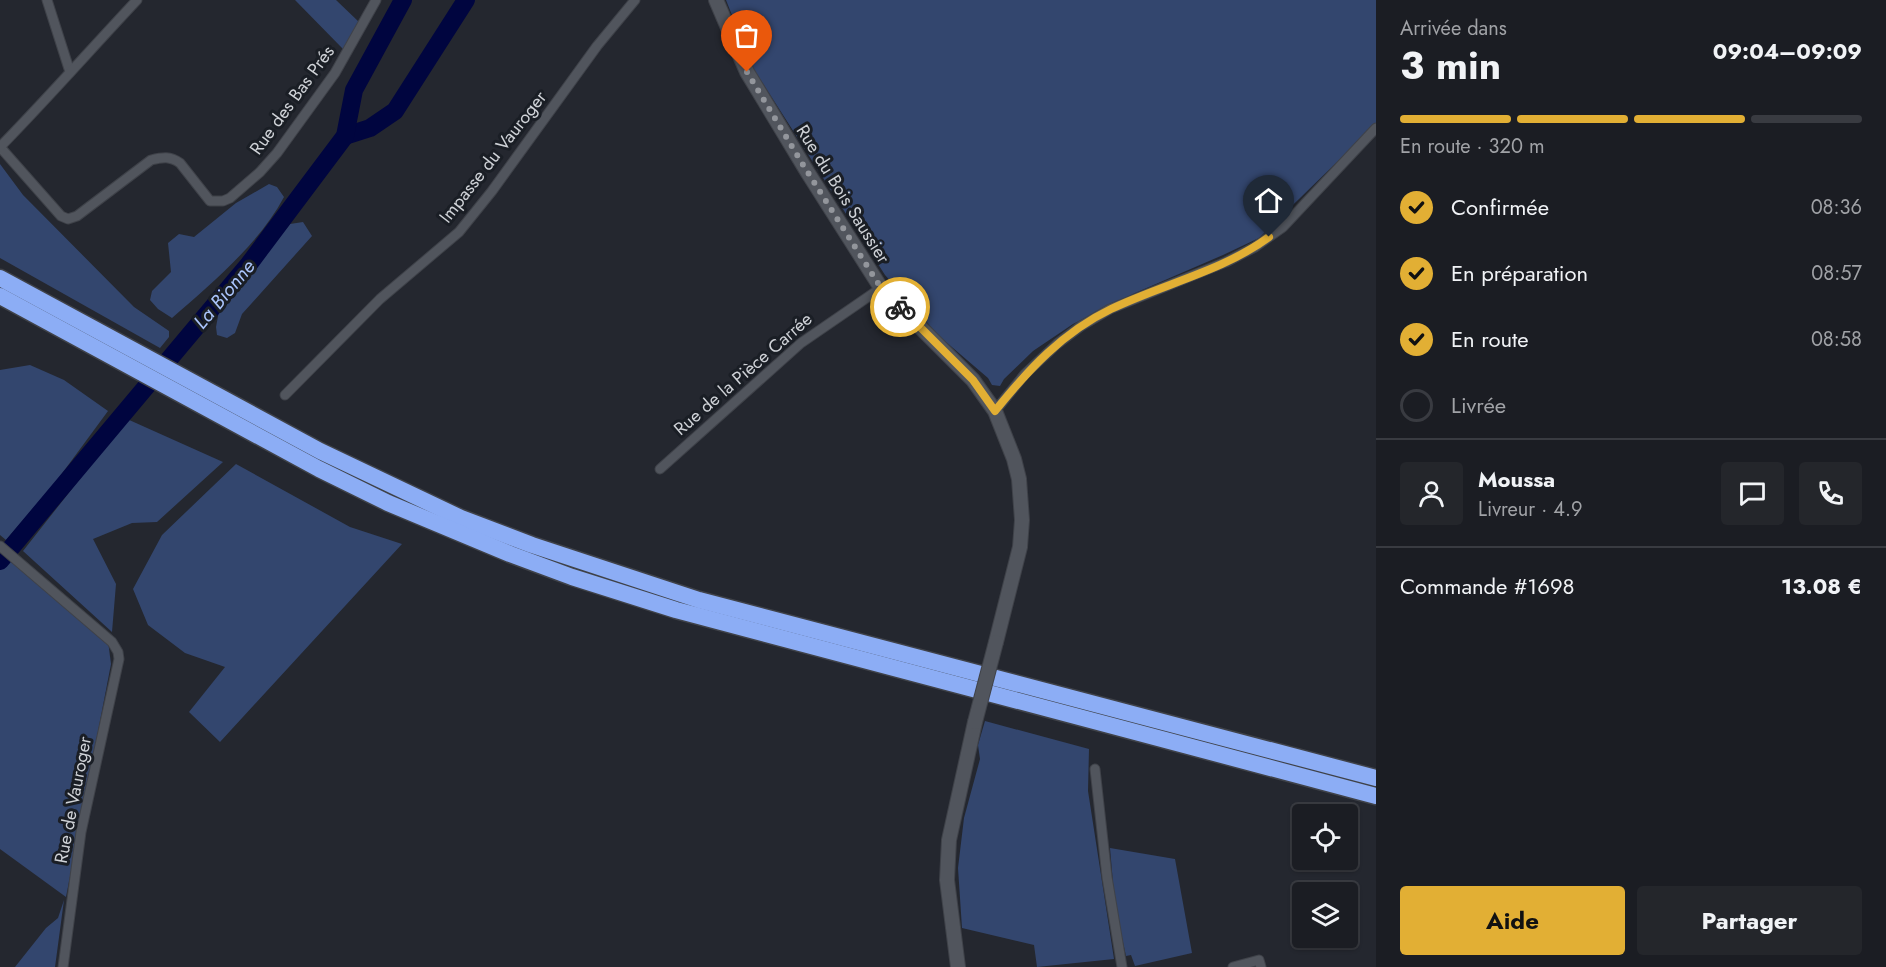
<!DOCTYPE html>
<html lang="fr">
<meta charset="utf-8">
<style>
:root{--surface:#1b1d23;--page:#24262b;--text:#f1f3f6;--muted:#a0a2a6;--line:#393b41;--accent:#e2af34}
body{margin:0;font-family:Jost,sans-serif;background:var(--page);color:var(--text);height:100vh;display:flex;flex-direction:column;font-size:22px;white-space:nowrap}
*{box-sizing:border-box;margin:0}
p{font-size:20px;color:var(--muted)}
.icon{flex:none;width:33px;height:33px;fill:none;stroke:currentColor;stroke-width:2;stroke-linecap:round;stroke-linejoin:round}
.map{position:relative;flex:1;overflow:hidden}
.side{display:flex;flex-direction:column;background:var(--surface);width:510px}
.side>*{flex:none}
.tools{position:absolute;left:1292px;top:804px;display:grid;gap:12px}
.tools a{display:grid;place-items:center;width:66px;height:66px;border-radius:6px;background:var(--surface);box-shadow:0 2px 4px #0004,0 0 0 2px var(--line);font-size:30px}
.pin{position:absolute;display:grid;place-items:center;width:51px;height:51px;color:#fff;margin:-62px -26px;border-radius:50% 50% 50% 0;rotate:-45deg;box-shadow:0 0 6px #0007}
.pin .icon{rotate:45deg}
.courier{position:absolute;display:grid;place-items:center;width:60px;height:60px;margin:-30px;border:4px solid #e2af34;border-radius:50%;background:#fff;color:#222;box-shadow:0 2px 8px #0007}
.head em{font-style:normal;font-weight:700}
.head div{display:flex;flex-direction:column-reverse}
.head{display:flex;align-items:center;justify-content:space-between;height:102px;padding:0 24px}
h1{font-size:39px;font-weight:700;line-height:45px}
.bar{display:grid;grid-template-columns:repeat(4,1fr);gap:9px 6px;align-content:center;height:72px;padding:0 24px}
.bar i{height:8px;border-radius:4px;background:var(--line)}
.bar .selected{background:var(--accent)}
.bar p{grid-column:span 4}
.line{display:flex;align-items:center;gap:15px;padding:0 24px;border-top:2px solid var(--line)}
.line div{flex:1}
.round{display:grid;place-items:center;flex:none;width:63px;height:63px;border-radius:6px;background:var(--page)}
ol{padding:0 24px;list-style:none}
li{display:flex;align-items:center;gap:18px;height:66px}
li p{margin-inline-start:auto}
li .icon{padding:6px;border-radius:50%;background:var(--accent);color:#111;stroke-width:4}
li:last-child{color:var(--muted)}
li i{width:33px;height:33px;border:3px solid var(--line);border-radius:50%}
.button{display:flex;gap:12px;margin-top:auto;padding:12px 24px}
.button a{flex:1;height:69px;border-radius:6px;background:var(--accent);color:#111;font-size:24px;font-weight:700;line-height:69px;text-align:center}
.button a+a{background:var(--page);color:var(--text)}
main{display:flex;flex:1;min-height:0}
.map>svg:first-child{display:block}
</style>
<main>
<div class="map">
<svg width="1376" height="967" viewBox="0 0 1376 967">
<rect width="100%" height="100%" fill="#24272f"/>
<g fill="#33466e">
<path d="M295,0h41l24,23 -17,26z"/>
<path d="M726,0h650v124l-117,114 -36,17 -88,38 -62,31 -40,27 -29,28 -4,7 -8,-1 -4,-7 -49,-42 -54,-61 -132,-207z"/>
<path d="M0,164l23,31 111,112 35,24v6l-9,11 -160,-90z"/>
<path d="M269,184l8,3 7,10c-25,47 -72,86 -112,121l-14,-9 -8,-9 2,-9 19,-19 -3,-29 11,-9 15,3 42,-34z"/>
<path d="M303,222l9,14 -70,78 -7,19 -8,5 -10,-3 -1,-8 3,-16 71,-87z"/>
<path d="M30,365l34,15 44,31 -53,72 -49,57 -6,-5v-165z"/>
<path d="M127,419l96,43 -66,60 -25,1 -39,16 23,45 -4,48 -89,-81z"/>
<path d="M236,464l114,63 52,17 -182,198 -31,-30 36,-45 -40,-14 -37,-28 -15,-36 29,-54z"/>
<path d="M8,558l99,75 4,31 -45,233 -66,-48v-285z"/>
<path d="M985,721l104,28 -1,42 26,168 -77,8 -3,-22 -72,-17 -4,-60 6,-50 16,-59 -2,-14z"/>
<path d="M1110,848l65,11 17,94 -57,13 -4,-11 -5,1 -11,-50z"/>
<path d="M64,900l-9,67h-40l31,-39 12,-10z"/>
</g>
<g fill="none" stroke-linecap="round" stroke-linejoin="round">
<g stroke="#00053f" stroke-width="18">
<path d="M345,136l25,-8 25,-17 71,-111"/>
<path d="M0,561l249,-297 96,-128 9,-46 49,-90"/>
</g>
<g stroke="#3f4249" stroke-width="11">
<g id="street">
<path d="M47,0l23,72"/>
<path d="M0,147l61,69 7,3 9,-3 74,-56c12,-3 19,-4 29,3l30,38h13l7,-3 30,-26 17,-19 58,-80 41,-73"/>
<path d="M0,147c47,-48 91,-98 137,-147"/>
<path d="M285,395l95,-96 79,-67 33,-41 105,-145 38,-46"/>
<path d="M995,411l30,-37 32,-30 24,-18 29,-17 116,-47 29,-15 28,-20 93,-99"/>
<path d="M660,469l141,-126 80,-55"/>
<path d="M0,546l112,96 6,10 1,7 -38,173 -18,135"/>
<path d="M1095,769l12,108 15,90"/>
<path d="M1233,967l26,-7 2,7"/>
</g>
</g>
<g stroke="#3f4249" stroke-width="16">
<g id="secondary">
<path d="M716,0l31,72 61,101 73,115 92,92 22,31 19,48 5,20 3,41 -2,27 -24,95"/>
<path d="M958,967l-11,-87 2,-40 26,-118"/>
</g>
</g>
<g stroke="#3f4249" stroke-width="19">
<g id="highway">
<path d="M0,278l320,173 141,67 71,27 167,55 677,178"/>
<path d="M0,296l319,173 69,34 122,51 62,23 104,33 700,186"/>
</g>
</g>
<use href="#street" stroke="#51555d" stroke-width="9"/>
<use href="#secondary" stroke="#51555d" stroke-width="14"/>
<use href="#highway" stroke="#8cadf5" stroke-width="16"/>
<g stroke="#3f4249" stroke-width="16" stroke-linecap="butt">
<path id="secondary-bridge" d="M975,722l21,-80"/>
</g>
<use href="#secondary-bridge" stroke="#51555d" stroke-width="14"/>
</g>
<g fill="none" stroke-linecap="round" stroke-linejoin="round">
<path stroke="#93969c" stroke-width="6" stroke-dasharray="0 10.8" d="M747,72l58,96 76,120 19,19"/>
<path stroke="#e2af34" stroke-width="8" d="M900,307l73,73 22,31c33,-41 68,-79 116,-102 52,-25 112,-38 158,-72"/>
</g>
<g text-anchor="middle" stroke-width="6" stroke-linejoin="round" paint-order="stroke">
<g font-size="18" fill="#cfd2d7" stroke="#1a1e25">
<text transform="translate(292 100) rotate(-54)" y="6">Rue des Bas Prés</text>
<text transform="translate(493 157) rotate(-52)" y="6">Impasse du Vauroger</text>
<text transform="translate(843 194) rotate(58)" y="6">Rue du Bois Saussier</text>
<text transform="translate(743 374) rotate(-41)" y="6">Rue de la Pièce Carrée</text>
<text transform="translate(73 800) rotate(-79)" y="6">Rue de Vauroger</text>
</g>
<g font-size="20" font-style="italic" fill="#aac4fb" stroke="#1a1e25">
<text transform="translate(224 294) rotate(-50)" y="7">La Bionne</text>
</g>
</g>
</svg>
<div class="tools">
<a><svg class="icon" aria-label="locate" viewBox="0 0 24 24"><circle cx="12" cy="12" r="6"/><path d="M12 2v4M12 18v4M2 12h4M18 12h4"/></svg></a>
<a><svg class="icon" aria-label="layers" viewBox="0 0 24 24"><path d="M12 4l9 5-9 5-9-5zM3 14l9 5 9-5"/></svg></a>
</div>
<div class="pin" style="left:747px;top:72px;background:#ea580c"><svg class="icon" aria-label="bag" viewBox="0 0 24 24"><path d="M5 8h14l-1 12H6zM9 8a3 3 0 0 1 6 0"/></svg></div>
<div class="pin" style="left:1269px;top:237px;background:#1f2937"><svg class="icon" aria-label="home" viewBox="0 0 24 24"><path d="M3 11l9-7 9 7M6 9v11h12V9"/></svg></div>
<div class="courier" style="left:900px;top:307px"><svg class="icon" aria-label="bike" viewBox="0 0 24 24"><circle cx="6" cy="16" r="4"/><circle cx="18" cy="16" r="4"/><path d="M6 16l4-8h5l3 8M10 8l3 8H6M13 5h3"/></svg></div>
</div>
<section class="side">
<div class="head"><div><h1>3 min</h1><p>Arrivée dans</p></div><em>09:04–09:09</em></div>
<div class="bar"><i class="selected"></i><i class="selected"></i><i class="selected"></i><i></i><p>En route · 320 m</p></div>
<ol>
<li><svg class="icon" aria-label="check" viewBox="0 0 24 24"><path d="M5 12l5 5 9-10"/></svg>Confirmée<p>08:36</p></li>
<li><svg class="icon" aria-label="check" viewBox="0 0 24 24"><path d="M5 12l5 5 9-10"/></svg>En préparation<p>08:57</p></li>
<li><svg class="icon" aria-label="check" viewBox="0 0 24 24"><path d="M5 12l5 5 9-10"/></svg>En route<p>08:58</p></li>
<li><i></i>Livrée</li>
</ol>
<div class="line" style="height:108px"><a class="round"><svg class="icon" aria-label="person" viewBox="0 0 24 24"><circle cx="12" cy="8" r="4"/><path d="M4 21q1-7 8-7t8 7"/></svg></a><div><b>Moussa</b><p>Livreur · 4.9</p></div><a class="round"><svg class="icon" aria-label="chat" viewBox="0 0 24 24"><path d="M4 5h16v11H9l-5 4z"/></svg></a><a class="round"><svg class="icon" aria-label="phone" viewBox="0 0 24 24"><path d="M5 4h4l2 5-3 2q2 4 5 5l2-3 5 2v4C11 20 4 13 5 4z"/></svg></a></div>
<div class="line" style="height:78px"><div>Commande #1698</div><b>13.08 €</b></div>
<div class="button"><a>Aide</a><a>Partager</a></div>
</section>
</main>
